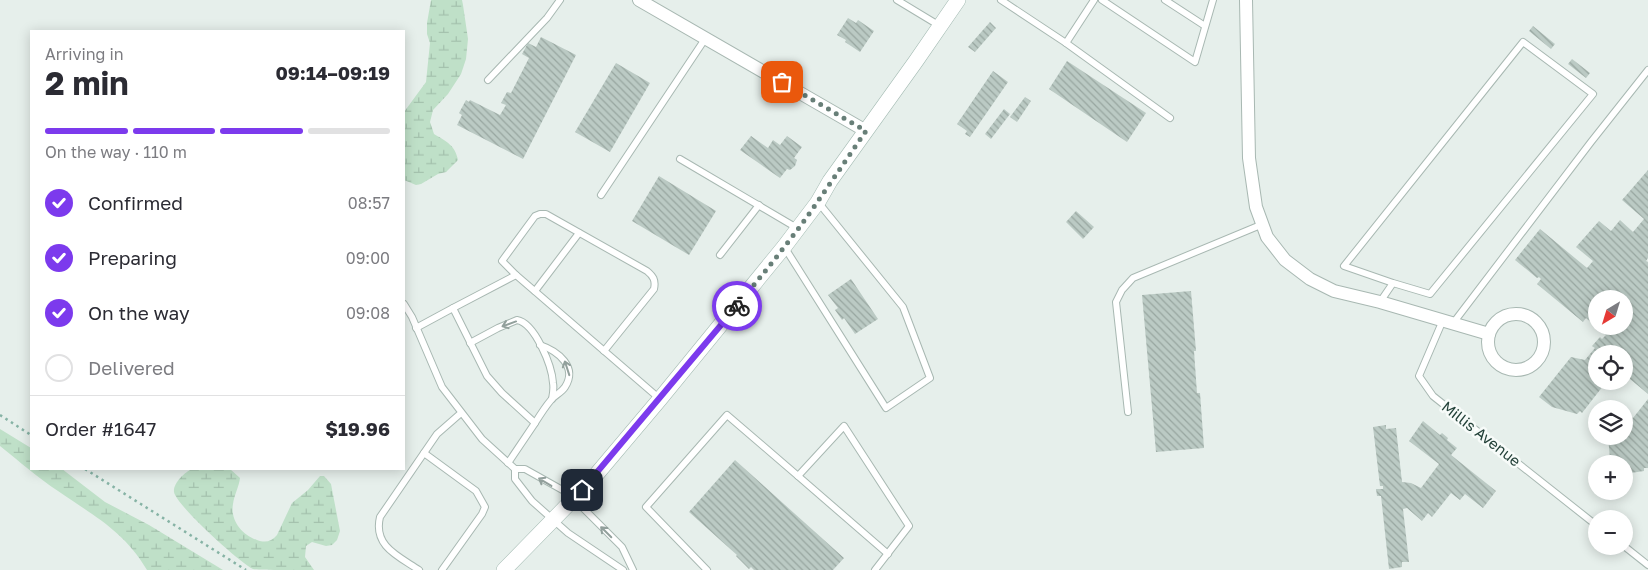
<!DOCTYPE html>
<meta charset="utf-8">
<style>
:root{--surface:#fff;--page:#f7f7f7;--text:#2b2b33;--muted:#7c7c81;--line:#e1e1e2;--accent:#7c3aed}
body{margin:0;font-family:"Golos Text",sans-serif;background:var(--page);color:var(--text);height:100vh;display:flex;flex-direction:column;font-size:19px;white-space:nowrap}
*{box-sizing:border-box;margin:0}
p{font-size:16px;color:var(--muted)}
.icon{flex:none;width:28px;height:28px;fill:none;stroke:currentColor;stroke-width:2;stroke-linecap:round;stroke-linejoin:round}
.map{position:relative;flex:1;overflow:hidden}
.drawer{position:absolute;left:30px;top:30px;width:375px;height:440px;display:flex;flex-direction:column;background:var(--surface);border-radius:0px;box-shadow:0 2px 12px #0003}
.drawer>*{flex:none}
.needle{width:32px;rotate:218deg}
.tools{position:absolute;left:1588px;top:290px;display:grid;gap:10px}
.tools a{display:grid;place-items:center;width:45px;height:45px;border-radius:50%;background:var(--surface);box-shadow:0 2px 12px #0003;font-size:25px}
.pin{position:absolute;display:grid;place-items:center;width:42px;height:42px;color:#fff;margin:-21px;border-radius:10px;box-shadow:0 2px 8px #0006}
.courier{position:absolute;display:grid;place-items:center;width:50px;height:50px;margin:-25px;border:4px solid #7c3aed;border-radius:50%;background:#fff;color:#222;box-shadow:0 1px 6px #0007}
.overview em{font-style:normal;font-weight:700}
.overview div{display:flex;flex-direction:column-reverse}
.overview{display:flex;align-items:center;justify-content:space-between;height:85px;padding:0 15px}
h1{font-size:32px;font-weight:700;line-height:38px}
.bar{display:grid;grid-template-columns:repeat(4,1fr);gap:8px 5px;align-content:center;height:60px;padding:0 15px}
.bar i{height:6px;border-radius:4px;background:var(--line)}
.bar .current{background:var(--accent)}
.bar p{grid-column:span 4}
.line{display:flex;align-items:center;gap:12px;padding:0 15px;border-top:1px solid var(--line)}
.line div{flex:1}
ol{padding:0 15px;list-style:none}
li{display:flex;align-items:center;gap:15px;height:55px}
li p{margin-inline-start:auto}
li .icon{padding:5px;border-radius:50%;background:var(--accent);color:#fff;stroke-width:4}
li:last-child{color:var(--muted)}
li i{width:28px;height:28px;border:2px solid var(--line);border-radius:50%}
.map>svg:first-child{display:block}
</style>
<div class="map">
<svg width="1648" height="570" viewBox="0 0 1648 570">
<defs>
<pattern id="wetland-marsh" width="20" height="14" patternUnits="userSpaceOnUse" patternTransform="scale(1.25)"><rect width="20" height="14" fill="#bfe0c8"/><path d="M1 5h8M5 5V1M11 12h8M15 12V8" fill="none" stroke="#a4c1ad"/></pattern>
<pattern id="building-back-hatch" width="6" height="6" patternUnits="userSpaceOnUse" patternTransform="scale(1.25)"><rect width="6" height="6" fill="#bbcac4"/><path d="M-1 5l2 2M0 0l6 6M5-1l2 2" fill="none" stroke="#98a6a0"/></pattern>
</defs>
<rect width="100%" height="100%" fill="#e6efeb"/>
<g fill="url(#wetland-marsh)">
<path d="M431,0h31l1,5 5,34 -2,20 -5,15 -13,20 -15,16 -3,12 4,12c13,8 21,11 24,26l-12,12 -8,2 -17,10 -5,1 -12,-5v-68l22,-30 4,-39 -3,-9v-11z"/>
<path d="M0,429l31,19v21h31l43,33 44,23 74,45h-76c-23,-39 -53,-54 -89,-79 -20,-13 -39,-30 -58,-45z"/>
<path d="M192,469h38l10,9c-1,9 -6,17 -7,26 -3,16 9,31 24,36 8,3 14,2 20,-5l15,-32 16,-13 12,-14h4l7,8 9,47 -3,9 -5,5 -6,1 -14,-4 -6,4 -1,11 9,13c-10,0 -56,0 -61,-1 -14,-7 -77,-64 -79,-77 -1,-9 11,-20 18,-23z"/>
</g>
<g fill="url(#building-back-hatch)" fill-rule="evenodd">
<path d="M848,18l8,5 2,-3 16,11 -14,21 -15,-10 1,-2 -9,-5z"/>
<path d="M990,22l6,6 -21,24 -7,-5z"/>
<path d="M1533,26l22,18 -4,5 -22,-18z"/>
<path d="M541,37l35,18 -53,104 -66,-34 5,-10 -3,-2 7,-13 3,2 1,-2 30,15 6,-10 -5,-2 6,-11 4,1 18,-35 -7,-4 6,-11 8,4z"/>
<path d="M1572,59l18,14 -4,5 -18,-14z"/>
<path d="M1067,61l79,52 -19,29 -78,-53z"/>
<path d="M616,63l34,20 -40,69 -35,-20z"/>
<path d="M993,71l15,11 -38,55 -5,-3 2,-3 -10,-7z"/>
<path d="M1025,97l6,4 -14,21 -7,-5z"/>
<path d="M1004,109l6,5 -19,25 -6,-5z"/>
<path d="M751,136l17,12 5,-8 7,5 7,-9 15,11 -8,11 3,2 -2,6 -5,4 -3,-1 -7,9 -40,-28z"/>
<path d="M1648,170v88l-2,3 2,1v132l-24,-20v-20h-28v27h11l-25,32 -2,-2 -3,3 -25,-7 -13,-10 32,-40 14,3 10,-12 -3,-2 8,-9 2,2 4,-4 -20,-17 -3,4 -46,-38 4,-5 -2,-2 -2,1 -22,-18 25,-31 47,39 6,-7 -17,-14 23,-26 12,10 9,-11 13,12 11,-13 -22,-19zM1596,299h28v27h-28z"/>
<path d="M659,176l57,35 -27,44 -57,-34z"/>
<path d="M1076,211l18,16 -11,12 -17,-17z"/>
<path d="M851,279l27,40 -23,15 -11,-16 -2,2 -7,-10 3,-2 -10,-13z"/>
<path d="M1191,291l5,60h-2l3,42h3l4,55 -48,4 -14,-157z"/>
<path d="M1648,399v69h-4v3l-20,3v-10h-2l-1,-6 -11,1 -2,-23h16v-23h3l6,5z"/>
<path d="M1423,421l17,14 2,-2 6,5 -1,2 10,8 -6,7 45,36 -13,17 -18,-14 -5,6 -9,-7 -19,24 -4,-4 -6,8 -15,-13 -4,1 6,53h-7v5l-13,2 -8,-73h-4l-1,-7h7v-3h-3l-7,-59 13,-2v4l10,-1 6,54 9,1 10,5 18,-24 -30,-23z"/>
<path d="M735,460l109,98 -11,12h-79l-3,-3 -2,2 -13,-13 1,-1 -48,-43z"/>
</g>
<g fill="none" stroke-linecap="round" stroke-linejoin="round">
<g stroke="#a8b8b2" stroke-width="8">
<g id="lane">
<path d="M897,0l43,26"/>
<path d="M1001,0l65,43"/>
<path d="M1094,0l-28,43 104,75"/>
<path d="M1102,0l93,62 18,-62"/>
<path d="M1165,0l40,26"/>
<path d="M488,80l59,-62 13,-18"/>
<path d="M680,159l117,69"/>
<path d="M601,195l104,-156"/>
<path d="M785,248l101,160 44,-30 -27,-71 -85,-105"/>
<path d="M720,255l39,-50"/>
<path d="M516,275l-14,-14 33,-45 5,-2h6l101,57c6,5 9,9 7,18l-50,62"/>
<path d="M535,291l44,-58"/>
<path d="M1380,302l13,-19 37,11 163,-200 -70,-52 -179,224 49,17"/>
<path d="M404,304l8,13 30,70 40,52 33,30h10l41,23 8,7 48,48 11,23"/>
<path d="M453,308l63,-33 144,124"/>
<path d="M1443,320l-24,56 14,20 163,129"/>
<path d="M1454,322l137,-180 57,-72"/>
<path d="M416,328l37,-20 34,68 15,17 33,30 -27,40"/>
<path d="M470,343l28,-15 19,-8c18,3 35,46 36,63 1,5 0,11 -1,16"/>
<path d="M1128,412l-12,-110 6,-12 11,-12 130,-54"/>
<path d="M535,423c5,-8 10,-16 16,-23 4,-5 10,-7 14,-13 13,-20 -7,-36 -25,-42"/>
<path d="M424,453l52,38 9,16 -3,7 -40,56"/>
<path d="M515,469v10l17,22 36,32 55,37"/>
<path d="M798,476l90,78"/>
<path d="M1624,546l24,19"/>
<path d="M419,570c-21,-14 -46,-24 -39,-53l57,-83 24,-21"/>
<path d="M707,570l-61,-63 81,-92 71,61 46,-50 65,100 -34,44"/>
</g>
</g>
<g stroke="#a8b8b2" stroke-width="14">
<g id="street">
<path d="M639,0l227,131"/>
<path d="M1246,0l3,158 7,49 11,30 18,23 25,19 24,12 46,11 109,32"/>
<circle cx="1516" cy="342" r="28"/>
</g>
</g>
<g stroke="#a4bbb3" stroke-width="16">
<path id="secondary" d="M504,570l86,-88 70,-83 124,-152 34,-45 12,-21 86,-120 42,-61"/>
</g>
<g stroke="#86b3a5" stroke-width="2.5" stroke-dasharray="2.5 4" stroke-linecap="butt">
<path d="M0,415l31,20"/>
<path d="M85,469l161,101"/>
</g>
<use href="#lane" stroke="#fff" stroke-width="6"/>
<use href="#street" stroke="#fff" stroke-width="12"/>
<use href="#secondary" stroke="#fff" stroke-width="15"/>
</g>
<defs><path id="oneway-shaft" d="M-6 0H5M1.5-3L5.5 0L1.5 3" fill="none" stroke-width="1.6" stroke-linecap="round" stroke-linejoin="round" transform="scale(1.25)"/></defs>
<g stroke="#92a09c">
<use href="#oneway-shaft" transform="translate(509 324) rotate(160)"/>
<use href="#oneway-shaft" transform="translate(567 368) rotate(-108)"/>
<use href="#oneway-shaft" transform="translate(545 482) rotate(-149)"/>
<use href="#oneway-shaft" transform="translate(606 532) rotate(-135)"/>
</g>
<g fill="none" stroke-linecap="round" stroke-linejoin="round">
<path stroke="#687f78" stroke-width="5" stroke-dasharray="0 9" d="M737,306c28,-35 56,-68 81,-105 16,-23 32,-47 48,-70l-84,-49"/>
<path stroke="#7c3aed" stroke-width="6" d="M582,490l155,-184"/>
</g>
<g text-anchor="middle" stroke-width="5" stroke-linejoin="round" paint-order="stroke">
<g font-size="15" fill="#24423a" stroke="#f7fbf9">
<text transform="translate(1481 434) rotate(38)" y="5">Millis Avenue</text>
</g>
</g>
</svg>
<div class="tools">
<a><svg class="needle" viewBox="-14 -14 28 28"><path d="M0-13l5 13h-10z" fill="#e53935"/><path d="M0 13l5-13h-10z" fill="#7c7c81"/></svg></a>
<a><svg class="icon" aria-label="locate" viewBox="0 0 24 24"><circle cx="12" cy="12" r="6"/><path d="M12 2v4M12 18v4M2 12h4M18 12h4"/></svg></a>
<a><svg class="icon" aria-label="layers" viewBox="0 0 24 24"><path d="M12 4l9 5-9 5-9-5zM3 14l9 5 9-5"/></svg></a>
<a>+</a>
<a>−</a>
</div>
<div class="pin" style="left:782px;top:82px;background:#ea580c"><svg class="icon" aria-label="bag" viewBox="0 0 24 24"><path d="M5 8h14l-1 12H6zM9 8a3 3 0 0 1 6 0"/></svg></div>
<div class="pin" style="left:582px;top:490px;background:#1f2937"><svg class="icon" aria-label="home" viewBox="0 0 24 24"><path d="M3 11l9-7 9 7M6 9v11h12V9"/></svg></div>
<div class="courier" style="left:737px;top:306px"><svg class="icon" aria-label="bike" viewBox="0 0 24 24"><circle cx="6" cy="16" r="4"/><circle cx="18" cy="16" r="4"/><path d="M6 16l4-8h5l3 8M10 8l3 8H6M13 5h3"/></svg></div>
<section class="drawer">
<div class="overview"><div><h1>2 min</h1><p>Arriving in</p></div><em>09:14–09:19</em></div>
<div class="bar"><i class="current"></i><i class="current"></i><i class="current"></i><i></i><p>On the way · 110 m</p></div>
<ol>
<li><svg class="icon" aria-label="check" viewBox="0 0 24 24"><path d="M5 12l5 5 9-10"/></svg>Confirmed<p>08:57</p></li>
<li><svg class="icon" aria-label="check" viewBox="0 0 24 24"><path d="M5 12l5 5 9-10"/></svg>Preparing<p>09:00</p></li>
<li><svg class="icon" aria-label="check" viewBox="0 0 24 24"><path d="M5 12l5 5 9-10"/></svg>On the way<p>09:08</p></li>
<li><i></i>Delivered</li>
</ol>
<div class="line" style="height:65px"><div>Order #1647</div><b>$19.96</b></div>
</section>
</div>
